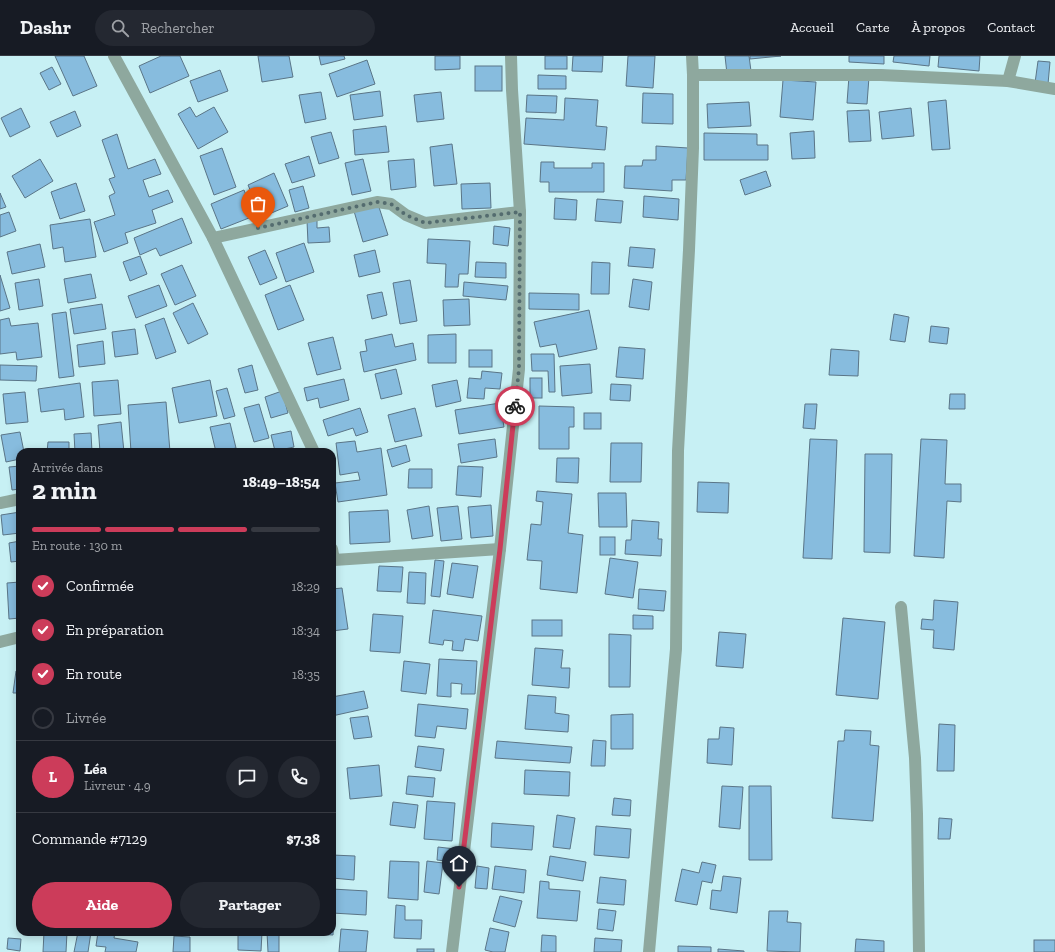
<!DOCTYPE html>
<html lang="fr">
<meta charset="utf-8">
<style>
:root{--surface:#171b24;--page:#242831;--text:#f1f3f6;--muted:#9ea1a6;--line:#363941;--accent:#cc3c5a}
body{margin:0;font-family:"Zilla Slab",serif;background:var(--page);color:var(--text);height:100vh;display:flex;flex-direction:column;font-size:15px;white-space:nowrap}
*{box-sizing:border-box;margin:0}
p{font-size:13px;color:var(--muted)}
.icon{flex:none;width:22px;height:22px;fill:none;stroke:currentColor;stroke-width:2;stroke-linecap:round;stroke-linejoin:round}
.map{position:relative;flex:1;overflow:hidden}
.sheet{position:absolute;left:16px;top:392px;width:320px;height:488px;display:flex;flex-direction:column;background:var(--surface);border-radius:12px;box-shadow:0 2px 10px #0003}
.sheet>*{flex:none}
.pin{position:absolute;display:grid;place-items:center;width:34px;height:34px;color:#fff;margin:-41px -17px;border-radius:50% 50% 50% 0;rotate:-45deg;box-shadow:0 0 4px #0007}
.pin .icon{rotate:45deg}
.courier{position:absolute;display:grid;place-items:center;width:40px;height:40px;margin:-20px;border:3px solid #cc3c5a;border-radius:50%;background:#fff;color:#222;box-shadow:0 1px 5px #0007}
.overview em{font-style:normal;font-weight:700}
.overview div{display:flex;flex-direction:column-reverse}
.overview{display:flex;align-items:center;justify-content:space-between;height:68px;padding:0 16px}
h1{font-size:26px;font-weight:700;line-height:30px}
.bar{display:grid;grid-template-columns:repeat(4,1fr);gap:6px 4px;align-content:center;height:48px;padding:0 16px}
.bar i{height:5px;border-radius:3px;background:var(--line)}
.bar .selected{background:var(--accent)}
.bar p{grid-column:span 4}
.line{display:flex;align-items:center;gap:10px;padding:0 16px;border-top:1px solid var(--line)}
.line div{flex:1}
.round{display:grid;place-items:center;flex:none;width:42px;height:42px;border-radius:21px;background:var(--page)}
ol{padding:0 16px;list-style:none}
li{display:flex;align-items:center;gap:12px;height:44px}
li p{margin-inline-start:auto}
li .icon{padding:4px;border-radius:50%;background:var(--accent);color:#fff;stroke-width:4}
li:last-child{color:var(--muted)}
li i{width:22px;height:22px;border:2px solid var(--line);border-radius:50%}
.button{display:flex;gap:8px;margin-top:auto;padding:8px 16px}
.button a{flex:1;height:46px;border-radius:24px;background:var(--accent);color:#fff;font-size:16px;font-weight:700;line-height:46px;text-align:center}
.button a+a{background:var(--page);color:var(--text)}
header{display:flex;align-items:center;gap:24px;box-sizing:border-box;height:56px;padding:0 20px;background:var(--surface);border-bottom:1px solid var(--line)}
header strong{font-size:19px}
nav{display:flex;gap:22px;margin-inline-start:auto;font-size:14px}
.search{width:280px;height:36px;background:var(--page);display:flex;align-items:center;gap:10px;box-sizing:border-box;padding:0 14px;border-radius:22px;color:var(--muted);font-size:15px}
.map>svg:first-child{display:block}
</style>
<header>
<strong>Dashr</strong>
<div class="search"><svg class="icon" aria-label="search" viewBox="0 0 24 24"><circle cx="10" cy="10" r="6"/><path d="M15 15l6 6"/></svg>Rechercher</div>
<nav><a>Accueil</a><a>Carte</a><a>À propos</a><a>Contact</a></nav>
</header>
<div class="map">
<svg width="1055" height="896" viewBox="0 0 1055 896">
<rect width="100%" height="100%" fill="#c7f0f4"/>
<g fill="#87bcde" stroke="#5a7587">
<path d="M55,0h29l13,30 -24,10z"/>
<path d="M161,0h19l9,20 -39,17 -11,-27z"/>
<path d="M258,0h31l4,21 -31,5z"/>
<path d="M319,0h25l1,3 -24,6z"/>
<path d="M435,0h25v13l-25,1z"/>
<rect x="545" y="0" width="22" height="13"/>
<path d="M573,0h30l-1,16 -30,-1z"/>
<path d="M628,0h27l-2,32 -27,-2z"/>
<path d="M725,0h24l2,15 -24,3z"/>
<path d="M750,0h31l-31,3z"/>
<path d="M849,0h35v8l-35,-2z"/>
<path d="M894,0h36l-1,10 -36,-4z"/>
<path d="M939,0h41l-1,15 -41,-4z"/>
<path d="M367,4l8,24 -38,13 -8,-23z"/>
<path d="M1038,5l12,1 -2,22 -13,-1z"/>
<rect x="475" y="10" width="27" height="25"/>
<path d="M52,11l9,17 -12,6 -9,-17z"/>
<path d="M220,14l8,21 -30,11 -8,-21z"/>
<path d="M538,19l28,1v13h-28z"/>
<path d="M849,20l20,1 -2,27 -20,-1z"/>
<path d="M783,24l33,2 -3,38 -33,-3z"/>
<path d="M380,35l3,25 -29,4 -4,-25z"/>
<path d="M321,36l5,27 -21,4 -6,-28z"/>
<path d="M441,36l3,27 -27,3 -3,-27z"/>
<path d="M643,37l30,1v30l-31,-1z"/>
<path d="M527,39l30,1 -1,17 -30,-1z"/>
<path d="M565,42l33,2 -2,26 11,1 -2,23 -81,-6 2,-26 38,2z"/>
<path d="M946,44l4,49 -18,1 -4,-48z"/>
<path d="M749,46l2,24 -43,2 -1,-24z"/>
<path d="M190,51l6,10 18,-10 14,25 -30,17 -20,-35z"/>
<path d="M21,52l9,19 -20,10 -9,-19z"/>
<path d="M911,52l3,28 -32,3 -3,-27z"/>
<path d="M869,54l2,31 -22,1 -2,-31z"/>
<path d="M75,55l6,15 -24,11 -7,-15z"/>
<path d="M386,70l3,26 -34,3 -2,-25z"/>
<path d="M814,75l1,27 -23,1 -2,-26z"/>
<path d="M331,76l8,26 -20,6 -8,-27z"/>
<path d="M704,77l53,1v11h11v15h-64z"/>
<path d="M117,78l11,35 27,-10 6,15 -18,6 6,17 19,-7 5,12 -21,8 4,13 -31,10 3,10 -24,9 -10,-30 21,-7 -6,-19 6,-3 -6,-14 6,-2 -13,-37z"/>
<path d="M452,88l5,40 -23,2 -4,-39z"/>
<path d="M656,90l32,2 -2,32h-14v11l-48,-3 1,-22h17l1,-6h13z"/>
<path d="M222,92l14,39 -22,8 -14,-39z"/>
<path d="M309,100l6,20 -23,7 -7,-19z"/>
<path d="M40,103l13,22 -28,17 -13,-22z"/>
<path d="M363,103l8,32 -19,4 -7,-32z"/>
<path d="M414,103l2,28 -25,3 -3,-29z"/>
<path d="M541,106h13v6h38v-5h12v29h-55v-10h-9z"/>
<path d="M766,115l5,15 -26,9 -5,-15z"/>
<path d="M274,117l14,33 -26,11 -14,-32z"/>
<path d="M76,127l9,28 -25,8 -9,-27z"/>
<path d="M490,127l1,25 -29,1 -1,-25z"/>
<path d="M303,130l6,22 -14,4 -6,-22z"/>
<path d="M244,134l10,26 -33,13 -10,-25z"/>
<path d="M0,137l6,14 -6,2z"/>
<path d="M644,140l35,3 -1,21 -35,-3z"/>
<path d="M555,142l22,2 -1,20 -22,-1z"/>
<path d="M597,143l26,2 -2,22 -26,-2z"/>
<path d="M378,148l10,31 -25,7 -9,-31z"/>
<path d="M9,156l7,19 -16,6v-22z"/>
<path d="M182,162l10,25 -32,13 -4,-8 -16,7 -6,-17z"/>
<path d="M90,163l6,38 -31,5 -2,-15 -10,2 -3,-24z"/>
<path d="M317,164v8l12,-1 1,15 -22,1 -1,-22z"/>
<path d="M494,170l16,2 -2,18 -15,-2z"/>
<path d="M428,183l42,2 -2,33h-9l-1,13h-13l1,-23 -19,-1z"/>
<path d="M304,187l10,29 -28,10 -10,-29z"/>
<path d="M40,188l5,23 -33,7 -5,-22z"/>
<path d="M630,191l25,2 -2,19 -25,-2z"/>
<path d="M265,194l12,28 -17,7 -12,-28z"/>
<path d="M375,194l5,22 -21,5 -5,-22z"/>
<path d="M140,200l7,18 -17,7 -7,-19z"/>
<path d="M476,206l30,1v15l-31,-1z"/>
<path d="M592,206l18,1 -1,31h-18z"/>
<path d="M182,209l14,31 -21,9 -14,-31z"/>
<path d="M91,218l5,24 -28,5 -4,-24z"/>
<path d="M0,219l10,33 -10,3z"/>
<path d="M39,223l4,27 -24,4 -4,-27z"/>
<path d="M633,223l19,3 -3,28 -20,-3z"/>
<path d="M410,224l7,41 -17,3 -7,-41z"/>
<path d="M464,226l44,4 -2,14 -43,-4z"/>
<path d="M159,229l8,21 -31,12 -8,-22z"/>
<path d="M290,229l14,35 -26,10 -13,-35z"/>
<path d="M382,236l5,23 -15,4 -5,-24z"/>
<path d="M529,237l50,1v16l-50,-1z"/>
<path d="M469,243l1,26 -26,1 -1,-26z"/>
<path d="M193,247l15,31 -20,10 -15,-31z"/>
<path d="M102,248l4,25 -32,5 -4,-25z"/>
<path d="M589,254l8,39 -38,8 -3,-13 -16,3 -6,-25z"/>
<path d="M66,256l8,64 -15,2 -7,-64z"/>
<path d="M894,258l15,3 -4,25 -15,-2z"/>
<path d="M9,262l2,8 27,-3 4,34 -25,3 -1,-8 -16,2v-34z"/>
<path d="M164,262l12,34 -20,7 -11,-34z"/>
<path d="M931,270l18,2 -2,16 -18,-2z"/>
<path d="M135,273l3,25 -23,3 -3,-25z"/>
<path d="M392,278l3,13 18,-4 3,17 -52,12 -4,-20 7,-1 -2,-11z"/>
<path d="M456,278v29h-28v-28z"/>
<path d="M333,281l8,32 -24,6 -9,-32z"/>
<path d="M103,285l2,23 -26,3 -2,-22z"/>
<path d="M619,291l26,2 -2,30 -27,-2z"/>
<path d="M831,293l28,2 -1,25 -29,-1z"/>
<rect x="469" y="294" width="23" height="17"/>
<path d="M531,298h23l1,38h-6l-1,-21h-16z"/>
<path d="M590,308l2,29 -30,3 -2,-30z"/>
<path d="M0,309l37,1 -1,15 -36,-1z"/>
<path d="M252,309l6,25 -13,3 -7,-24z"/>
<path d="M396,313l6,25 -21,5 -6,-25z"/>
<path d="M482,315l20,2 -2,16 -15,-1 -1,11 -17,-1 2,-20 12,1z"/>
<rect x="530" y="322" width="12" height="20"/>
<path d="M344,323l5,21 -29,8 -2,-10 -11,3 -3,-13z"/>
<path d="M118,324l3,34 -27,2 -2,-34z"/>
<path d="M210,324l7,36 -38,7 -7,-35z"/>
<path d="M457,324l4,21 -25,6 -4,-22z"/>
<path d="M80,327l4,34 -19,3 -1,-11 -23,3 -3,-23z"/>
<path d="M611,328l20,1 -1,16 -20,-1z"/>
<path d="M227,332l8,28 -11,3 -8,-28z"/>
<path d="M282,335l6,22 -17,5 -6,-21z"/>
<path d="M25,336l3,30 -22,2 -3,-30z"/>
<path d="M950,338h15v15h-16z"/>
<path d="M166,346l4,50h-39l-3,-47z"/>
<path d="M500,347l4,24 -45,7 -4,-24z"/>
<path d="M259,348l10,34 -15,4 -10,-34z"/>
<path d="M805,348h12l-2,25 -12,-1z"/>
<path d="M539,350l35,1v20h-5v22h-30z"/>
<path d="M360,352l8,24 -12,4 -3,-8 -25,8 -5,-16z"/>
<path d="M415,352l7,28 -27,6 -7,-27z"/>
<rect x="584" y="357" width="17" height="16"/>
<path d="M121,366l3,30h-24l-2,-27z"/>
<path d="M230,367l6,25 -20,4 -6,-25z"/>
<path d="M291,375l3,16 -19,4 -4,-16z"/>
<path d="M20,376l4,20h-4v7l-14,3 -5,-27z"/>
<path d="M91,377l1,19h-17l-1,-18z"/>
<path d="M495,383l2,18 -36,6 -3,-19z"/>
<path d="M810,383l27,1 -5,119 -29,-1z"/>
<path d="M921,383l26,1 -2,44h16v18l-14,-1 -3,57 -30,-2z"/>
<path d="M355,385l2,11 24,-4 6,47 -49,7 -3,-19 25,-3 -2,-8 -18,3 -4,-32z"/>
<path d="M48,386h21v10h-22z"/>
<path d="M611,387h31l-1,39h-31z"/>
<path d="M406,389l4,16 -18,6 -5,-17z"/>
<path d="M865,398h27l-2,99 -26,-1z"/>
<path d="M557,402h22l-1,25 -22,-1z"/>
<path d="M20,410v23l-8,1 -3,-23z"/>
<path d="M458,410l25,1 -2,30 -25,-2z"/>
<path d="M409,413h23v19h-24z"/>
<path d="M698,426l31,1 -1,30 -31,-1z"/>
<path d="M537,435l35,3 -4,39 15,2 -6,58 -37,-4 2,-28 -15,-1 4,-36 10,1 2,-23 -7,-1z"/>
<path d="M598,437h28l1,34h-28z"/>
<path d="M491,449l2,31 -22,2 -3,-31z"/>
<path d="M429,450l4,30 -21,3 -5,-29z"/>
<path d="M458,450l4,33 -21,2 -4,-33z"/>
<path d="M388,454l2,32 -40,2 -1,-32z"/>
<path d="M20,456v21l-17,2 -2,-20z"/>
<path d="M632,464l27,2 -1,17h4l-1,17 -36,-2 1,-14h5z"/>
<rect x="600" y="481" width="15" height="18"/>
<path d="M20,485v20l-9,1 -2,-19z"/>
<path d="M610,502l28,4 -5,36 -28,-4z"/>
<path d="M435,504l9,1 -4,36 -9,-1z"/>
<path d="M452,507l26,3 -5,32 -26,-4z"/>
<path d="M379,510l24,1 -2,25 -24,-1z"/>
<path d="M409,516l17,1 -1,31 -18,-1z"/>
<path d="M20,526v36l-11,1 -2,-36z"/>
<path d="M342,532l6,41 -16,2v-42z"/>
<path d="M639,533l27,2 -2,20 -26,-2z"/>
<path d="M934,544l24,2 -4,48 -21,-2 1,-18 -13,-1 1,-10 11,1z"/>
<path d="M433,554l49,6 -4,25 -13,-2 -2,12 -11,-1 1,-9 -9,-1 -1,5 -14,-2z"/>
<path d="M373,558l30,2 -3,37 -30,-2z"/>
<path d="M633,559l20,1v13h-20z"/>
<path d="M843,562l42,4 -7,77 -42,-4z"/>
<rect x="532" y="564" width="30" height="16"/>
<path d="M719,576l27,2 -3,34 -27,-2z"/>
<path d="M609,578l22,1 -1,52h-21z"/>
<path d="M535,592l28,2 -2,18h9l-1,20 -37,-3z"/>
<path d="M439,603l38,2 -2,33h-14l1,-10 -11,-1v14l-14,-1z"/>
<path d="M404,605l26,3 -4,30 -25,-3z"/>
<path d="M16,615h4v22h-7z"/>
<path d="M364,635l4,17 -36,8v-19z"/>
<path d="M528,639l28,2 -1,16 14,2 -1,17 -43,-3z"/>
<path d="M418,648l50,5 -2,20 -29,-3 -2,12 -20,-2z"/>
<path d="M633,658v35h-22v-34z"/>
<path d="M368,660l4,21 -18,2 -4,-21z"/>
<path d="M939,668l16,1 -1,46h-17z"/>
<path d="M720,671l14,1 -2,37 -25,-2 1,-24h11z"/>
<path d="M845,674l26,1 -1,14 9,1 -6,75 -41,-3 6,-77h6z"/>
<path d="M593,684l13,1 -1,25h-14z"/>
<path d="M497,685l75,6 -2,16 -75,-5z"/>
<path d="M418,690l26,3 -3,22 -26,-4z"/>
<path d="M379,709l3,31 -32,3 -3,-31z"/>
<path d="M525,714l45,2 -1,24 -45,-2z"/>
<path d="M408,720l27,2 -2,19 -27,-3z"/>
<path d="M722,730l21,1 -3,42 -21,-2z"/>
<path d="M749,730h22l1,74h-23z"/>
<path d="M614,742l17,2 -1,16 -18,-1z"/>
<path d="M427,745l28,2 -3,38 -28,-2z"/>
<path d="M393,746l25,3 -3,23 -25,-3z"/>
<path d="M557,759l18,3 -5,31 -17,-2z"/>
<path d="M939,762l13,1 -2,20h-12z"/>
<path d="M492,767l42,3 -2,24 -41,-3z"/>
<path d="M596,770l35,3 -2,29 -35,-3z"/>
<path d="M438,791l17,2 -1,13 -17,-2z"/>
<path d="M332,799l23,1 -1,24 -22,-2z"/>
<path d="M550,800l36,6 -3,19 -36,-6z"/>
<path d="M390,805l29,1 -1,38 -30,-2z"/>
<path d="M427,805l16,2 -4,31 -15,-2z"/>
<path d="M702,806l14,3 -4,18 -10,-2 -5,24 -22,-4 7,-32 17,4z"/>
<path d="M477,810l12,2 -2,21 -12,-1z"/>
<path d="M495,810l31,4 -2,23 -32,-4z"/>
<path d="M723,820l18,2 -4,35 -27,-4 2,-19 9,1z"/>
<path d="M600,821l26,3 -2,25 -27,-2z"/>
<path d="M540,825l9,1v7l31,2 -3,30 -40,-3z"/>
<path d="M332,833l35,2 -1,24 -34,-2z"/>
<path d="M500,840l22,5 -7,26 -22,-6z"/>
<path d="M396,849l9,1v14h17l-1,19 -27,-1z"/>
<path d="M599,853l17,2 -3,20 -16,-2z"/>
<path d="M769,855h19l-1,11 14,1 -1,29 -33,-1z"/>
<path d="M332,860h2l-1,19 -21,-1v-2h20z"/>
<path d="M490,872l19,4 -4,20h-12l-8,-2z"/>
<path d="M341,873l27,2 -2,21h-27z"/>
<path d="M44,876h23l-1,20h-23z"/>
<path d="M78,876h13l-3,20h-14z"/>
<path d="M98,876h17l-1,6 24,4 -2,10h-31l1,-5 -10,-1z"/>
<path d="M238,876h24l-1,19 -23,-1z"/>
<path d="M267,876h12v20h-11z"/>
<path d="M542,879l14,1v16h-15z"/>
<path d="M174,880l16,1v15h-17z"/>
<path d="M8,882l13,1 -1,12 -13,-2z"/>
<path d="M595,882l27,2 -1,12h-27z"/>
<path d="M856,883l28,2v11h-29z"/>
<rect x="1034" y="884" width="21" height="12"/>
<path d="M678,890l33,1v5h-33z"/>
<rect x="417" y="893" width="17" height="3"/>
<path d="M718,893l26,2v1h-26z"/>
</g>
<g fill="none" stroke-linecap="round" stroke-linejoin="round">
<g stroke="#8ea89e" stroke-width="12">
<path d="M114,0l99,182 101,214"/>
<path d="M693,19h188l127,6 47,8"/>
<path d="M1008,25l7,-25"/>
<path d="M213,182l164,-36 14,2 15,11 19,8 95,-11"/>
<path d="M0,447l20,-4"/>
<path d="M332,493l2,11 166,-11"/>
<path d="M901,551l14,151 2,56 2,138"/>
<path d="M0,586l20,-5"/>
<path d="M452,896l48,-403 19,-180 1,-157 -8,-122 -1,-34"/>
<path d="M649,896l27,-303 2,-198 11,-201 4,-102v-73l-1,-19"/>
</g>
</g>
<g fill="none" stroke-linecap="round" stroke-linejoin="round">
<path stroke="#546c6f" stroke-width="4" stroke-dasharray="0 7.2" d="M258,172l119,-26 14,2 15,11 19,8 95,-11 -1,157 -4,37"/>
<path stroke="#cc3c5a" stroke-width="5" d="M459,831l41,-338 15,-143"/>
</g>
</svg>
<div class="pin" style="left:258px;top:172px;background:#ea580c"><svg class="icon" aria-label="bag" viewBox="0 0 24 24"><path d="M5 8h14l-1 12H6zM9 8a3 3 0 0 1 6 0"/></svg></div>
<div class="pin" style="left:459px;top:831px;background:#1f2937"><svg class="icon" aria-label="home" viewBox="0 0 24 24"><path d="M3 11l9-7 9 7M6 9v11h12V9"/></svg></div>
<div class="courier" style="left:515px;top:350px"><svg class="icon" aria-label="bike" viewBox="0 0 24 24"><circle cx="6" cy="16" r="4"/><circle cx="18" cy="16" r="4"/><path d="M6 16l4-8h5l3 8M10 8l3 8H6M13 5h3"/></svg></div>
<section class="sheet">
<div class="overview"><div><h1>2 min</h1><p>Arrivée dans</p></div><em>18:49–18:54</em></div>
<div class="bar"><i class="selected"></i><i class="selected"></i><i class="selected"></i><i></i><p>En route · 130 m</p></div>
<ol>
<li><svg class="icon" aria-label="check" viewBox="0 0 24 24"><path d="M5 12l5 5 9-10"/></svg>Confirmée<p>18:29</p></li>
<li><svg class="icon" aria-label="check" viewBox="0 0 24 24"><path d="M5 12l5 5 9-10"/></svg>En préparation<p>18:34</p></li>
<li><svg class="icon" aria-label="check" viewBox="0 0 24 24"><path d="M5 12l5 5 9-10"/></svg>En route<p>18:35</p></li>
<li><i></i>Livrée</li>
</ol>
<div class="line" style="height:72px"><b class="round" style="background:var(--accent);color:#fff">L</b><div><b>Léa</b><p>Livreur · 4.9</p></div><a class="round"><svg class="icon" aria-label="chat" viewBox="0 0 24 24"><path d="M4 5h16v11H9l-5 4z"/></svg></a><a class="round"><svg class="icon" aria-label="phone" viewBox="0 0 24 24"><path d="M5 4h4l2 5-3 2q2 4 5 5l2-3 5 2v4C11 20 4 13 5 4z"/></svg></a></div>
<div class="line" style="height:52px"><div>Commande #7129</div><b>$7.38</b></div>
<div class="button"><a>Aide</a><a>Partager</a></div>
</section>
</div>
